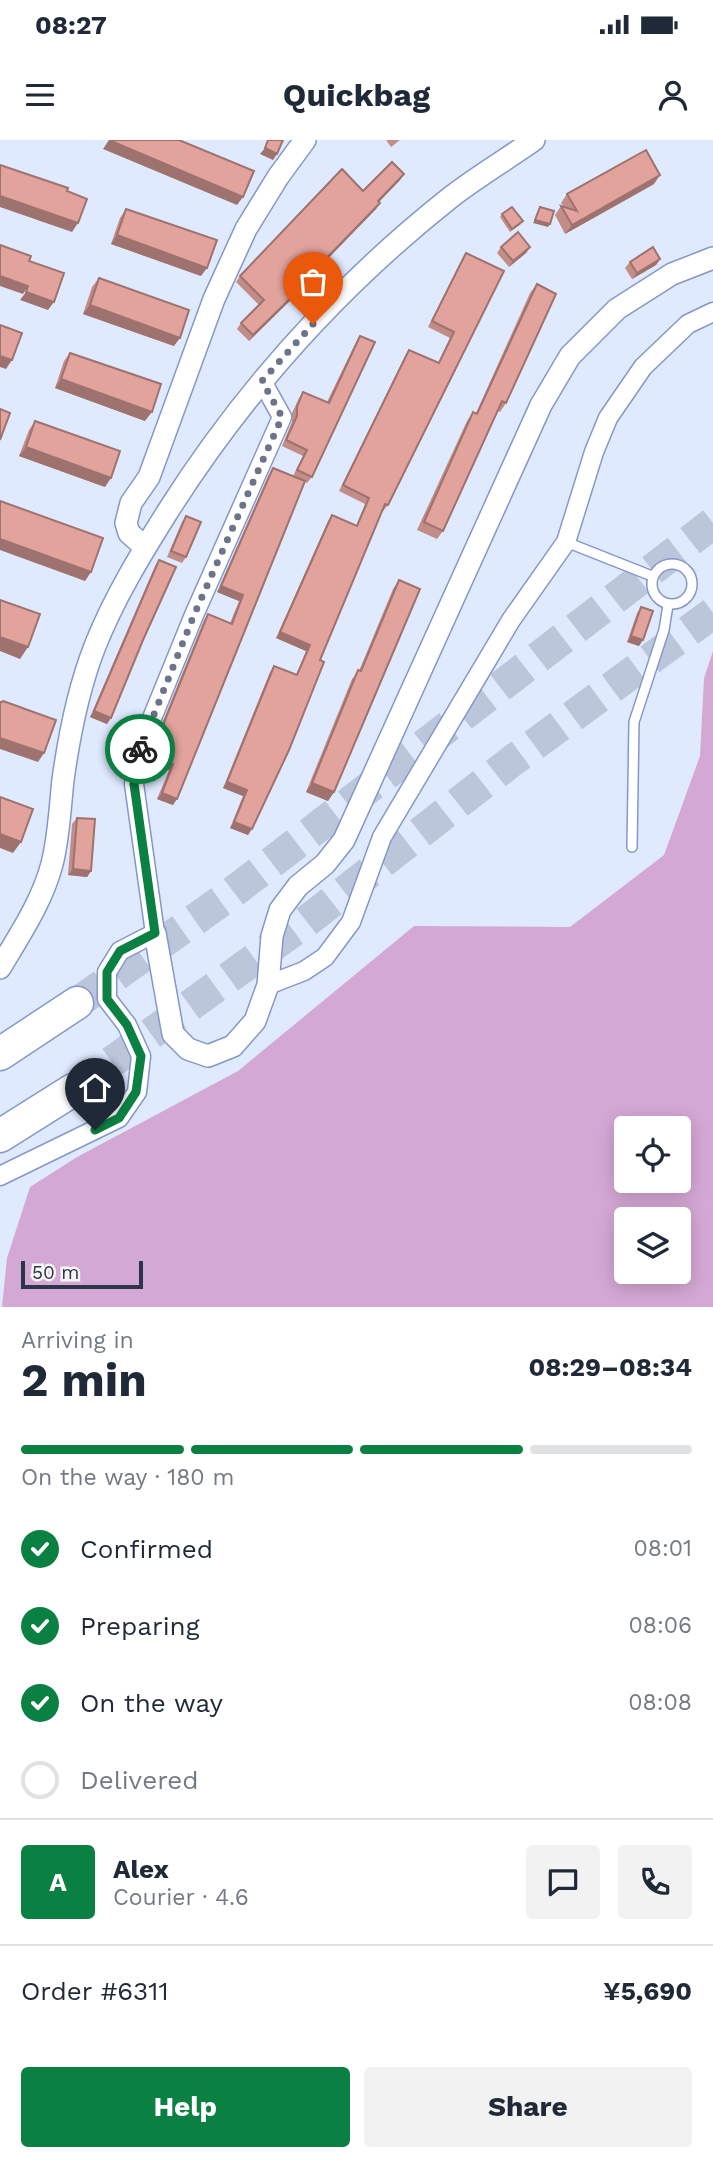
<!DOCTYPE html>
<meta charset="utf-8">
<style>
:root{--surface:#fff;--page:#f2f2f3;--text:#1f2937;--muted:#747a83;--line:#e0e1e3;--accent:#0b8043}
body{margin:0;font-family:"Work Sans",sans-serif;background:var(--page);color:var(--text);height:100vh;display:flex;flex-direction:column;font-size:26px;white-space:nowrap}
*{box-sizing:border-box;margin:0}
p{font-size:23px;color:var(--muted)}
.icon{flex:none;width:38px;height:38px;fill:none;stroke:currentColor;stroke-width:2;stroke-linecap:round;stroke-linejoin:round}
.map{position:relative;height:1167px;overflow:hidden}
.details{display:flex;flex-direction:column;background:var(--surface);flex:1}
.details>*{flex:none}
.buttons{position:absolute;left:614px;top:976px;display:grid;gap:14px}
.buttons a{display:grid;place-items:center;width:77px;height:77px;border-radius:7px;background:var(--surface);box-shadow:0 4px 18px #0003;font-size:35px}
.scale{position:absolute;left:21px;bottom:18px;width:122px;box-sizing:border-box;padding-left:7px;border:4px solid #2c3549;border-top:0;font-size:19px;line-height:24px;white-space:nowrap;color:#2c3549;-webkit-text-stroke:5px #f7f7f7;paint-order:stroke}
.pin{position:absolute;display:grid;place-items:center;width:60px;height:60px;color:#fff;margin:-72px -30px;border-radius:50% 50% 50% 0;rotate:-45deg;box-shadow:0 0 7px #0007}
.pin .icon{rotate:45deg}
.courier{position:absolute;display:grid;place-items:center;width:70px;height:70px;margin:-35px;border:5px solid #0b8043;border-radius:50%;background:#fff;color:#222;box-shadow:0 2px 9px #0007}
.head em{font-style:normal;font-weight:700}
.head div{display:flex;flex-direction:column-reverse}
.head{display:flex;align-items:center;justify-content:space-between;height:119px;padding:0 21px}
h1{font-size:46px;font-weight:700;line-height:52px}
.bar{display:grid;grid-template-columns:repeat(4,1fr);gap:10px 7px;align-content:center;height:84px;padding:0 21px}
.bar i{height:9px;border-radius:5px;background:var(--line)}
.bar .active{background:var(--accent)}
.bar p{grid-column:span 4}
.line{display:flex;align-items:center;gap:18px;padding:0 21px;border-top:2px solid var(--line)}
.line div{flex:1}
.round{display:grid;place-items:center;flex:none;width:74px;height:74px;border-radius:7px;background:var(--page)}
ol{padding:0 21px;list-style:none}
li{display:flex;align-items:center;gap:21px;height:77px}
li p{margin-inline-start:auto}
li .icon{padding:7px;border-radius:50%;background:var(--accent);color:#fff;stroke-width:4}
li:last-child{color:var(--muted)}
li i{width:38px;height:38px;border:4px solid var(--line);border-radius:50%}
.button{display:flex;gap:14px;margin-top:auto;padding:14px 21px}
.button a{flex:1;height:80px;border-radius:7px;background:var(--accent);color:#fff;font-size:28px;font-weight:700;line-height:80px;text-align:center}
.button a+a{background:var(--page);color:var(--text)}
.status{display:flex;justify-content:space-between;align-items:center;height:49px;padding:0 35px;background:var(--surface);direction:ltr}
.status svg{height:19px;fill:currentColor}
header{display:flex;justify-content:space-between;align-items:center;height:91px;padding:0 21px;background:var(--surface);font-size:32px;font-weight:700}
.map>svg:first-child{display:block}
</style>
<div class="status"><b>08:27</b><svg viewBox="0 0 49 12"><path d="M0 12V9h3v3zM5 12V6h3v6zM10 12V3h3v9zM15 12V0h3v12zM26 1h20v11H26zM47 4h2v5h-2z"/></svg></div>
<header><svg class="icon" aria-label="menu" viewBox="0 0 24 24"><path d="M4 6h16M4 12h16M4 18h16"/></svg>Quickbag<svg class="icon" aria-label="person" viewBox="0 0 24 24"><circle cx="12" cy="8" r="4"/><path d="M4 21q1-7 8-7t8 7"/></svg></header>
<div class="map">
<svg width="713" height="1167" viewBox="0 0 713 1167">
<rect width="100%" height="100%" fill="#e0eaff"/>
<path fill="#d4a8d5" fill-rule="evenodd" d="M713,511v656h-711l5,-49 23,-71 47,-30 161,-86 176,-145 156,1 94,-72 36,-99 4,-78zM626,989h53v52h-53zM626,1080h53v52h-53z"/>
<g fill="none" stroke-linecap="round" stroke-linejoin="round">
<g stroke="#bcc6db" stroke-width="32" stroke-dasharray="32 16" stroke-linecap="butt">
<path d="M77,863l147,-104 489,-376"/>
<path d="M73,950l230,-166 209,-163 201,-148"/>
</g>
<g stroke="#8398c9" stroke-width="12">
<g id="service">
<path d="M566,402l86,34"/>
<circle cx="672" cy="444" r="20"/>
<path d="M632,707l2,-125 30,-92 4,-25"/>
</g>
</g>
<g stroke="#8398c9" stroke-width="21">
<g id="minor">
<path d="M268,845l36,-14 21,-14 26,-35 31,-85 129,-217 55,-78 28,-90 14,-34 35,-51 45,-43 25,-12"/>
<path d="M0,1036l119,-58 18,-26 4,-36 -14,-31 -20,-26v-27l13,-21 35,-18 -21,-149 5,-34 55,-135 88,-198 -20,-36"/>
</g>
</g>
<g stroke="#8398c9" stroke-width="24">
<g id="tertiary">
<path d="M145,407l-16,-14 -3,-10 5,-20 18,-26 65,-178 32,-70 32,-52 27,-37"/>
<path d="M155,793l18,101 15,15 20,7 25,-10 22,-25 13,-36 4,-49 8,-26 18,-24 27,-22 19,-24 197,-435 29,-49 47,-47 55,-35 41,-16"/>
<path d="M0,828c20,-34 42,-66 52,-104 7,-27 8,-57 11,-84 6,-44 16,-93 32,-134 19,-48 46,-92 73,-135 76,-120 172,-226 283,-314 26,-20 56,-38 83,-57"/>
</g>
</g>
<g stroke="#8398c9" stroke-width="35">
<g id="motorway">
<path d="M0,914l77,-51"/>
<path d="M0,996l73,-46"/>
</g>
</g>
<use href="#service" stroke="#fff" stroke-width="9"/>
<use href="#minor" stroke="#fff" stroke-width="18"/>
<use href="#tertiary" stroke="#fff" stroke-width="21"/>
<use href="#motorway" stroke="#fff" stroke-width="32"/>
</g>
<g fill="#c28c87">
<path d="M386,0h14l-9,7z"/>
<path d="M404,34l-4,6 -21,22 -3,7 -65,67 -3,7 -59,58 -12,-12 4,-6 18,-18 -23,-23 4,-6 123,-85z"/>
<path d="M654,44l-89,50 -10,-19 6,-9 3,1 -3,-4 6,-9z"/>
<path d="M126,69l75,67 -90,-32 9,-26z"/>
<path d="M502,74l19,10 -11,8 -10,-15z"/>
<path d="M501,107h29l-4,6 -17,14 -12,-14z"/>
<path d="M466,113l38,18 -116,234 -5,6 -1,-1 -134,325 -18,-7 13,-32 -20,-8 47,-116 4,-6 22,9 10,-24 -30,-13 52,-117 4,-6 24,11 9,-22 -26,-13 66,-135 4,-6 29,13 12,-25 -22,-11 34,-68z"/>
<path d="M660,119l-4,6 -24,14 -7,-11 5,-6z"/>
<path d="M99,138l75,68 -91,-32 9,-27z"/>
<path d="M537,144l-31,119 -6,9 -2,-1 -55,120 -6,8 -20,-9 50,-109 6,-9 3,1 54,-120z"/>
<path d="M360,196l-48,141 -5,6 -3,-2 -131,324 -16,-6 12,-29 -20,-8 1,-9 54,-133 4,-6 22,9 9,-22 -22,-9 52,-118 4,-6 20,8 10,-20 -21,-10 10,-24v-9l7,-15 4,-6 24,10 29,-60z"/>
<path d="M70,213l75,68 -90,-33 9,-27z"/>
<path d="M35,281l70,66 -86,-31 10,-26z"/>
<path d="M186,376v41l-4,6 -15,-6 15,-35z"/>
<path d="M159,420l-16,80 -36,84 -17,-7 65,-151z"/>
<path d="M399,440l-65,212 -6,9 -22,-9 46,-113 7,-8 34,-82z"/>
<path d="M641,467l-2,39 -12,-4 10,-29z"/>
<path d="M77,678l14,53 -4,6 -19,-2 4,-51z"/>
</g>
<g fill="#9e726e">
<path d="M109,0l134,57 -6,8 -134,-56z"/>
<path d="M265,8l12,6 -4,6 -13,-6z"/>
<path d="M404,34l-4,6 -26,27 4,-6z"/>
<path d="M660,35l-6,9 -89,50 7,-9z"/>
<path d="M0,56l78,27 -6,9 -72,-25z"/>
<path d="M380,63l-4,6 -70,72 4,-6z"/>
<path d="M535,80l15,4 -2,3 -15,-4z"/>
<path d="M117,95l90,33 -6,8 -90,-32z"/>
<path d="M530,107l-4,6 -17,14 4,-6z"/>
<path d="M660,119l-4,6 -24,14 5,-6z"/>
<path d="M0,136l28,10 -5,8 -23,-8z"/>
<path d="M312,137l-4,6 -59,58 4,-6z"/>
<path d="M26,152l28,10 -6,8 -28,-10z"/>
<path d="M90,165l90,33 -6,8 -91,-32z"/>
<path d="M0,216l12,4 -6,9 -6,-2z"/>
<path d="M61,239l91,33 -7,9 -90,-33z"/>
<path d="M26,307l85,31 -6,9 -86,-31z"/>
<path d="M0,399l91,33 -6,9 -85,-31z"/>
<path d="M221,446l22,9 -4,6 -22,-9z"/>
<path d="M280,492l30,13 -4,6 -30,-13z"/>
<path d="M631,496l12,4 -4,6 -12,-4z"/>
<path d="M0,497l28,10 -8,12 -20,-8z"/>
<path d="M94,571l17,7 -4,6 -17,-7z"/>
<path d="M0,598l44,15 -6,9 -38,-13z"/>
<path d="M153,616l20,8 -4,6 -20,-8z"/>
<path d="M227,642l20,8 -4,6 -20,-8z"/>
<path d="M312,643l22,9 -6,9 -22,-9z"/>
<path d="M162,653l15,6 -4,6 -16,-6z"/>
<path d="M234,682l18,7 -4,6 -18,-7z"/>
<path d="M0,694l21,8 -8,11 -13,-5z"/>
<path d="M73,729l18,2 -4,6 -19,-2z"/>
</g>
<g fill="#e2a39d" stroke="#9e726e" stroke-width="2">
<path d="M109,0h70l75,31 -11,26z"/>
<path d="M268,0h15l-6,14 -12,-6z"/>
<path d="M646,10l14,25 -88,50 -11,-19 16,5 -10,-17z"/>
<path d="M392,22l12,12 -26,27 2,2 -70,72 2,2 -59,58 -12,-12 23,-23 -24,-24 102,-107 21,22z"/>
<path d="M0,25l68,23 -1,3 20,8 -9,24 -78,-27z"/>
<path d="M512,67l11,14 -11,8 -10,-15z"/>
<path d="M540,67l14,4 -4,13 -15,-4z"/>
<path d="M126,69l91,31 -10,28 -90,-33z"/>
<path d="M518,92l12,15 -17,14 -12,-14z"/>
<path d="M0,105l31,11 -2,5 35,12 -10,29 -28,-10 2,-6 -28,-10z"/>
<path d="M653,107l7,12 -23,14 -7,-11z"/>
<path d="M466,113l38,18 -116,234 -3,-1 -65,156 4,2 -35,88 -37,79 -18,-7 13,-32 -20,-8 47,-116 23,9 13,-30 -30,-13 52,-117 25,11 12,-28 -26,-13 66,-135 30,13 15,-31 -22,-11z"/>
<path d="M99,138l90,32 -9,28 -90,-33z"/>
<path d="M537,144l19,10 -50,109 -4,-2 -59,130 -19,-9 49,-110 4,2z"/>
<path d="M0,185l22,8 -10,27 -12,-4z"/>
<path d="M360,196l15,6 -63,135 -15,-7 10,-20 -21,-10 11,-24v-9l6,-15 26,11z"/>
<path d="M70,213l91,31 -9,28 -91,-33z"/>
<path d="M0,269l10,4 -10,27z"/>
<path d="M35,281l85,30 -9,27 -85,-31z"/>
<path d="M273,328l32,13 -128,318 -15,-6 11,-29 -20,-8 1,-9 54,-133 24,10 11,-29 -22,-9z"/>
<path d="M0,361l103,37 -12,34 -91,-33z"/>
<path d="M186,376l15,6 -15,35 -15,-6z"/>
<path d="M159,420l17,7 -33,73 -32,78 -17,-7z"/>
<path d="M399,440l21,9 -86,203 -22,-9 46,-113 3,1z"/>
<path d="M0,460l40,14 -12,33 -28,-10z"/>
<path d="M641,467l12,4 -10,29 -12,-4z"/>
<path d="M3,561l53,19 -12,33 -44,-15v-36h2z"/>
<path d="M0,657l33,12 -12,33 -21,-8z"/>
<path d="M77,678l18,1 -4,52 -18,-2z"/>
</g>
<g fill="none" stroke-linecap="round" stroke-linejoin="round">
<path stroke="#6b7489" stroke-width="7" stroke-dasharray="0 12.6" d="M140,609l54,-134 88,-198 -20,-36 51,-57"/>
<path stroke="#0b8043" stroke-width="9" d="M95,990l24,-12 17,-26 5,-36 -14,-31 -20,-26v-27l13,-21 35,-18 -21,-149 6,-35"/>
</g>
</svg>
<div class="buttons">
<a><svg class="icon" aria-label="locate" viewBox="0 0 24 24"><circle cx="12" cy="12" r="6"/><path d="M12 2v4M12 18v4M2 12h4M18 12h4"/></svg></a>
<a><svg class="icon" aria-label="layers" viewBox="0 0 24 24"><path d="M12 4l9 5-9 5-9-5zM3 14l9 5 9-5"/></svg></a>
</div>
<div class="scale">50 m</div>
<div class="pin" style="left:313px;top:184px;background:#ea580c"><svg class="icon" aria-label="bag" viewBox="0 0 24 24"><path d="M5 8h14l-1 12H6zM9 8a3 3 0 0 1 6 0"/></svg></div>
<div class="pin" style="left:95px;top:990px;background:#1f2937"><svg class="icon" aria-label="home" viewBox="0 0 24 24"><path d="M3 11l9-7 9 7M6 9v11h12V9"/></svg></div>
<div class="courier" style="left:140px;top:609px"><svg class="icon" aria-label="bike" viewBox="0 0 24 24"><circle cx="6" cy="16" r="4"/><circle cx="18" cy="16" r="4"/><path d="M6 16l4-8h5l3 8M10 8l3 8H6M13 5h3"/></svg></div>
</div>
<section class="details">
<div class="head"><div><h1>2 min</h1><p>Arriving in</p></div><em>08:29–08:34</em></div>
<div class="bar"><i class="active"></i><i class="active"></i><i class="active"></i><i></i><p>On the way · 180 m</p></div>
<ol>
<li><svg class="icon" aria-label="check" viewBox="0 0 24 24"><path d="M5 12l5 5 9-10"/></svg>Confirmed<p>08:01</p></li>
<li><svg class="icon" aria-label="check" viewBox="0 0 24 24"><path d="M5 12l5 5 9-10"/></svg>Preparing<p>08:06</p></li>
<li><svg class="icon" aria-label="check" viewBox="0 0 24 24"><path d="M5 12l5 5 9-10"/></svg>On the way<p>08:08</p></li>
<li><i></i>Delivered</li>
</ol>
<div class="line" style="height:126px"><b class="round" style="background:var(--accent);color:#fff">A</b><div><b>Alex</b><p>Courier · 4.6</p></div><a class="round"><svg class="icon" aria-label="chat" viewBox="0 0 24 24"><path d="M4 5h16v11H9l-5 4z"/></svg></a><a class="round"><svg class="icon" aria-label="phone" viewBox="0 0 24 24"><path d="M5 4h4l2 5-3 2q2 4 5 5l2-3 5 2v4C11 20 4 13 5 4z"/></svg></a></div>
<div class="line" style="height:91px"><div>Order #6311</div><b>¥5,690</b></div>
<div class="button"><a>Help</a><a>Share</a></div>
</section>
